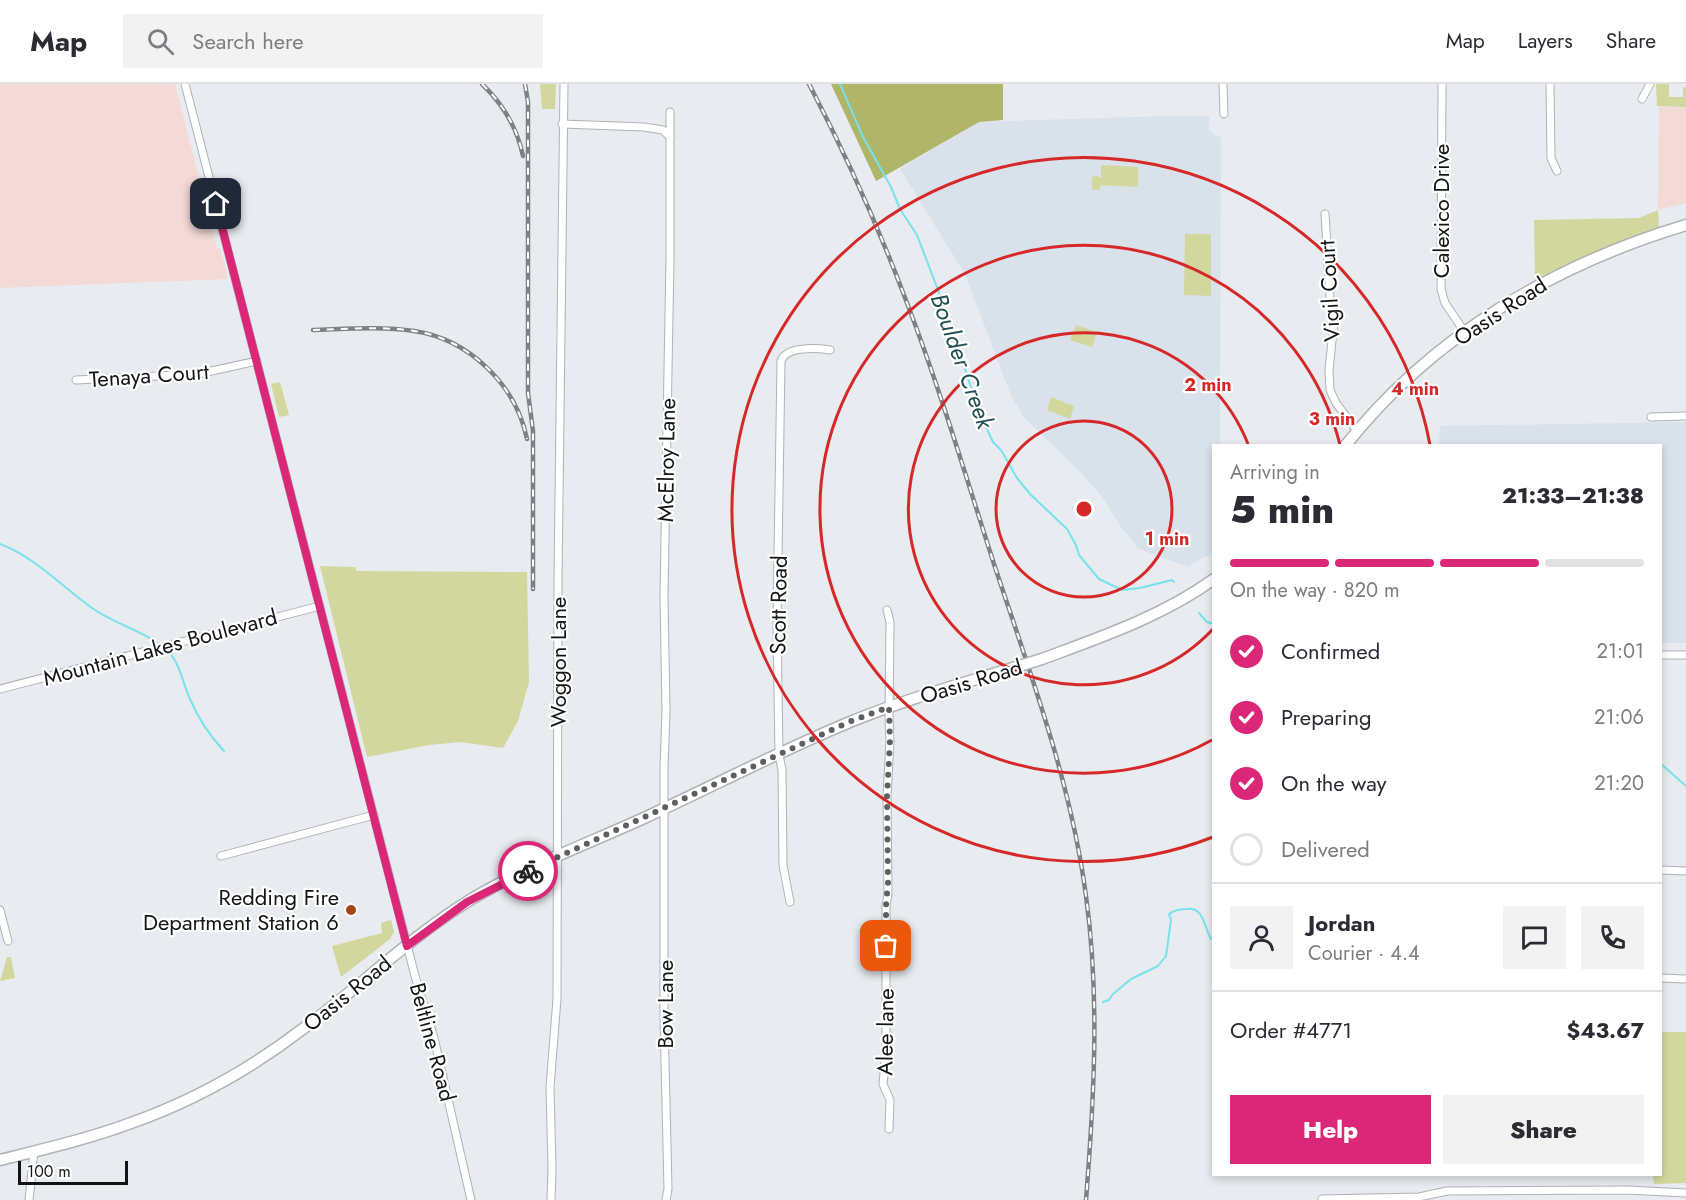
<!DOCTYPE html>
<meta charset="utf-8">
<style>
:root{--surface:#fff;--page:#f2f2f3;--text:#2b2b33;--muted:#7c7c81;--line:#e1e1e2;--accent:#db2777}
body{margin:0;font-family:Jost,sans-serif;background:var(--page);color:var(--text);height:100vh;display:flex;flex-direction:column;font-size:22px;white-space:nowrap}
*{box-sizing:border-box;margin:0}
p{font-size:20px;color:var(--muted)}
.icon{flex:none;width:33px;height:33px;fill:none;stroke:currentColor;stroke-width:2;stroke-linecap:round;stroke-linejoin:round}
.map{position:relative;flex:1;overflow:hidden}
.details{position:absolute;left:1212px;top:360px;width:450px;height:732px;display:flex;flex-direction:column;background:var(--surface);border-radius:0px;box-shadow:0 3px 9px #0003}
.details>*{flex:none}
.scale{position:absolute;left:18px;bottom:15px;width:110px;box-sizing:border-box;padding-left:6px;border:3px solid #131415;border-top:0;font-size:16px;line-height:21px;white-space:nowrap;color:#131415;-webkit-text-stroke:4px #fff;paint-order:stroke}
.pin{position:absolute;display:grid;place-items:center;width:51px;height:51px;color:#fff;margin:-26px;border-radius:12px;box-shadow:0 3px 9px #0006}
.courier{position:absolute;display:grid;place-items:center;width:60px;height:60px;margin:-30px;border:4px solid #db2777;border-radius:50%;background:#fff;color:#222;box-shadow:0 2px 8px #0007}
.head em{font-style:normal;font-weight:800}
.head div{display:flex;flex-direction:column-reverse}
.head{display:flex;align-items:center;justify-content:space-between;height:102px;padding:0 18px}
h1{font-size:39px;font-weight:800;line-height:45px}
.bar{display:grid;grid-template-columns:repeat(4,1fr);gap:9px 6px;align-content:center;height:72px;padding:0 18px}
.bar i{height:8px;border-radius:4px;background:var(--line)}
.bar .current{background:var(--accent)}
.bar p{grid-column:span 4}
.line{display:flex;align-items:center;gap:15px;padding:0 18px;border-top:2px solid var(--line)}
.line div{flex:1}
.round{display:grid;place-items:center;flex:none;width:63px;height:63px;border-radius:0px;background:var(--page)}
ol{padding:0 18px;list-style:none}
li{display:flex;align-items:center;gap:18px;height:66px}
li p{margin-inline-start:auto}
li .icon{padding:6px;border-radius:50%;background:var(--accent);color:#fff;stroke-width:4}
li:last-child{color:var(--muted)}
li i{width:33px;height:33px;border:3px solid var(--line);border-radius:50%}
.primary-button{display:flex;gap:12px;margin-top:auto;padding:12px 18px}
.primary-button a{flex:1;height:69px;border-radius:0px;background:var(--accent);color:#fff;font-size:24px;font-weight:800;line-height:69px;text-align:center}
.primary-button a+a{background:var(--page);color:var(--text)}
header{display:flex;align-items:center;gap:36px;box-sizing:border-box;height:84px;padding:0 30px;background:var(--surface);border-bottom:2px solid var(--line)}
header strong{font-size:28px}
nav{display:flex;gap:33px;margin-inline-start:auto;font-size:21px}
.search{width:420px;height:54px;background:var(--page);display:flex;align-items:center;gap:15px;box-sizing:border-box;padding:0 21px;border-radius:0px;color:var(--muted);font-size:22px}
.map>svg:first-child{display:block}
</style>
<header>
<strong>Map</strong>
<div class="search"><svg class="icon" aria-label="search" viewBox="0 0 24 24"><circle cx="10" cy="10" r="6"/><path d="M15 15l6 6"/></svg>Search here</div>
<nav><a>Map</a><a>Layers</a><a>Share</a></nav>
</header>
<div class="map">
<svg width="1686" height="1116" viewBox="0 0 1686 1116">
<rect width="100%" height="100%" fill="#e8ebef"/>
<g fill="#f4dad7">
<path d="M0,0h175l42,165 3,-1 8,31 -228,9z"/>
<path d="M1659,23h27v96l-28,7z"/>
</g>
<g fill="#d9e1eb">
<path d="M1167,32h42v14l6,6 6,1 -1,308 -6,1 -1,108 -14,5 -11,8 -49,-18 -18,-22 -19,-30 -19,-22 -59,-58 -12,-19 -47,-124 -65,-105 79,-47z"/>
<path d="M1686,338v221h-25l-1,-197h-221l1,-20z"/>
</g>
<g fill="#d2d89d">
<path d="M540,0h16l-1,25h-13z"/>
<path d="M1656,0h13v13h14v-10h3v20l-29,-1z"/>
<path d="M1101,81l37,2v20l-37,-2 -2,5h-7v-13l4,-1 5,2z"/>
<path d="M1658,126l1,19 -75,28 -49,24 -1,-61 105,-2z"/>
<path d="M1185,150h26v62l-27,-1z"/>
<path d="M1076,241l21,7 -5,15 -22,-7z"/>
<path d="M280,298l9,33 -10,2 -8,-33z"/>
<path d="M1051,313l23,9 -4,13 -23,-9z"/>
<path d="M320,482l35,1 2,4 170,1 2,110 -11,39 -15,27 -43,-6 -31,3 -62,12z"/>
<path d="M391,836l3,12 -4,7 -49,38 -9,-31 50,-13 -1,-10z"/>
<path d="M7,873h4l4,21 -15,3z"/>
<path d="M1661,948h25v151l-32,1 -1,-9 7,-1z"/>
</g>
<path fill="#afb569" d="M831,0h172v36l-24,2 -103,59z"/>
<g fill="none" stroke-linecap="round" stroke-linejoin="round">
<g stroke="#78e2ec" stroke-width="2">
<path d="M840,0l23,53 28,50 9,22 17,26 34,89 27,86 15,32 8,8 16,28 13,16 37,35 9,16 3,10 20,24 23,11 18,-2 32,-8 2,2"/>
<path d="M0,460c37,14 63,44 95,66 21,14 45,20 66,35"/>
<path d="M1199,529l8,9 7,2"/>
<path d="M165,564c15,13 17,34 25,51 8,19 20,37 34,52"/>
<path d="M1660,679l26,23"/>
<path d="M1103,918l6,-2 3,-5 19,-16 27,-13 8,-10 5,-36 -2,-6c5,-4 12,-5 18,-5 17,-2 17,18 24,30h3"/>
</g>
<g stroke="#afb2b6" stroke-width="9">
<g id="street">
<path d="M185,0l230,892 19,62 37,162"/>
<path d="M1223,0l1,30"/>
<path d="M1442,0l-1,205 4,14 19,28"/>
<path d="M1550,0l1,74 6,13"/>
<path d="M1642,15l8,-15"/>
<path d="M562,40l82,3 19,3 7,7"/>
<path d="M1325,130l5,84 4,24 -5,48 1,20 6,13 21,28"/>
<path d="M76,296l122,-6 59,-13"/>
<path d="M1651,333l35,-1"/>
<path d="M887,526l3,12 -1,95 1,24 -3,55 1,99 -2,10v146l-3,33 7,16 -1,29"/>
<path d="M1660,571h26"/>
<path d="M0,605l320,-83"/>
<path d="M221,772l153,-41"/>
<path d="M1660,786l26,1"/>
<path d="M790,818l-7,-37 -1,-95 -3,-15 -2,-132 4,-262c5,-15 35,-13 49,-11"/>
<path d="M0,826l8,31"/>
<path d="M1660,894l26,1"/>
<path d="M1322,1115l97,-2 28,-6 181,-1 58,3"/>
<path d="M29,1116l5,-49"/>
<path d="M551,1116l1,-31 -2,-82 7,-88 1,-418 6,-497"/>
<path d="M666,1116l2,-11 -4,-171v-250l2,-56 -2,-116 6,-338v-146"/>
</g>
</g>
<g stroke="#afb2b6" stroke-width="13">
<g id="secondary">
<path d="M1345,362c87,-110 208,-181 341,-221"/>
<path d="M1042,575c59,-22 121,-43 172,-80"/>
<path d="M0,1076c44,-11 88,-21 131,-37 62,-22 121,-55 173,-95 56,-41 106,-91 166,-128 55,-33 117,-56 174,-82 69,-32 136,-67 206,-96 51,-21 104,-36 156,-52"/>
</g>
</g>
<use href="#street" stroke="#fff" stroke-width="7"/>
<use href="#secondary" stroke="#fff" stroke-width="10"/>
<g stroke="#7e8083" stroke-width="4.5">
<g id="rail">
<path d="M482,0c21,20 35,43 41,72"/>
<path d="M525,0l3,18v291l5,38v158"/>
<path d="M809,0c37,71 70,144 98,219 33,86 59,174 87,261 36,109 77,218 92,332 14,102 8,202 0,304"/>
<path d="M313,246c33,-1 68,-4 101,1 55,8 102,54 113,108"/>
</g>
</g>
<use href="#rail" stroke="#fff" stroke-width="2" stroke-dasharray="7" stroke-linecap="butt"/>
<g stroke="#afb2b6" stroke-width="13" stroke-linecap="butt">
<path id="secondary-bridge" d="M1006,586l36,-11"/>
</g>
<use href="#secondary-bridge" stroke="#fff" stroke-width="10"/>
</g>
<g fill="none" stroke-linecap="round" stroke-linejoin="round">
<path stroke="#5e5f61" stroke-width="6" stroke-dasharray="0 10.8" d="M528,787l321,-149 40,-15 1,34 -3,55 1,87 -2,22v41"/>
<path stroke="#db2777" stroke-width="8" d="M216,120l191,742 60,-44 61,-31"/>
</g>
<g fill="none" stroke="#d62828" stroke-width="3">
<circle cx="1084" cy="425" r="88"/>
<path d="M1213 545A176 176 0 1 1 1248 360"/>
<path d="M1212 656A264 264 0 1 1 1340 361"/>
<path d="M1213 753A352 352 0 1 1 1430 361"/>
</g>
<circle fill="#a94318" stroke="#fff" stroke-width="2" cx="351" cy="826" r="6"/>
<g text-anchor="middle" stroke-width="4.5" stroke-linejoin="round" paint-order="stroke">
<g font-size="22" fill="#131415" stroke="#fff">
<text transform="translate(1441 127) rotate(-90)" y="8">Calexico Drive</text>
<text transform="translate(1329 207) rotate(-93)" y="8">Vigil Court</text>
<text transform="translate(1500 227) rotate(-33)" y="8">Oasis Road</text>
<text transform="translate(149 291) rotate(-4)" y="8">Tenaya Court</text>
<text transform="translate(666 376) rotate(-89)" y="8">McElroy Lane</text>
<text transform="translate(778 521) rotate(-89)" y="8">Scott Road</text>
<text transform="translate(160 563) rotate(-15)" y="8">Mountain Lakes Boulevard</text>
<text transform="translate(558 578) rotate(-90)" y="8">Woggon Lane</text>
<text transform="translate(971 597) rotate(-17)" y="8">Oasis Road</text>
<text transform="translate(347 909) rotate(-39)" y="8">Oasis Road</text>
<text transform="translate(665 920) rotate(-90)" y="8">Bow Lane</text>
<text transform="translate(885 948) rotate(-89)" y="8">Alee lane</text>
<text transform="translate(433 958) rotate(75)" y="8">Beltline Road</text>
</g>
<g font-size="22" fill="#131415" stroke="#fff" text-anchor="end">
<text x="339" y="821">Redding Fire<tspan x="339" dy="25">Department Station 6</tspan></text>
</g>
<g font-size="24" font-style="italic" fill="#1f4f53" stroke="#fff">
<text transform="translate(962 277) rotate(70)" y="8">Boulder Creek</text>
</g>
</g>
<circle cx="1084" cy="425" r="9" fill="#d62828" stroke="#fff" stroke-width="3"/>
<g font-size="18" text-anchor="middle" font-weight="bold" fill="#d62828" stroke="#fff" stroke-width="4.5" stroke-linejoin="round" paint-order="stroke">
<text x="1208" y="307">2 min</text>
<text x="1415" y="311">4 min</text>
<text x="1332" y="341">3 min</text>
<text x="1167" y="461">1 min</text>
</g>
</svg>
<div class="scale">100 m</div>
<div class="pin" style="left:886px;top:862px;background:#ea580c"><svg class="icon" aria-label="bag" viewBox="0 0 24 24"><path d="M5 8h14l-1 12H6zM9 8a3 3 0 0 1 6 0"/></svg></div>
<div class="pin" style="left:216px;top:120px;background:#1f2937"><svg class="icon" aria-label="home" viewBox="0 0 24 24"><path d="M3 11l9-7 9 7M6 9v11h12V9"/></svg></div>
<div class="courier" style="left:528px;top:787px"><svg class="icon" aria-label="bike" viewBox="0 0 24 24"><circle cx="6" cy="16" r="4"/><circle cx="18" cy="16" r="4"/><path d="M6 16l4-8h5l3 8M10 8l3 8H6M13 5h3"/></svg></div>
<section class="details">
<div class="head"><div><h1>5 min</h1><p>Arriving in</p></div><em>21:33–21:38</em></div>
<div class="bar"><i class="current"></i><i class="current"></i><i class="current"></i><i></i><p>On the way · 820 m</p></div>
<ol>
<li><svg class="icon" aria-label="check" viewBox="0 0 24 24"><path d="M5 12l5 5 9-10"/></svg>Confirmed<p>21:01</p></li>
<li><svg class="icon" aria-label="check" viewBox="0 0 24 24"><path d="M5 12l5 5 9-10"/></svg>Preparing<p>21:06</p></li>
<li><svg class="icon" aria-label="check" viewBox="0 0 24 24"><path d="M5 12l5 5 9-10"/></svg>On the way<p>21:20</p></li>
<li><i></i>Delivered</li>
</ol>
<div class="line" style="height:108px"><a class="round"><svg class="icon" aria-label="person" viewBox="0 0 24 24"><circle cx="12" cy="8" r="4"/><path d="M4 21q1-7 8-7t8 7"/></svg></a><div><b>Jordan</b><p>Courier · 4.4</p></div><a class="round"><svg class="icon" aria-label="chat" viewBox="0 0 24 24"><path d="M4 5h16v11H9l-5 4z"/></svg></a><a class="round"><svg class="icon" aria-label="phone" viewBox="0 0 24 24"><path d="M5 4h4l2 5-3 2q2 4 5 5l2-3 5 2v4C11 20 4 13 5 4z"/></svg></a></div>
<div class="line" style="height:78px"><div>Order #4771</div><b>$43.67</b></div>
<div class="primary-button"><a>Help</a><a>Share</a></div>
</section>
</div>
